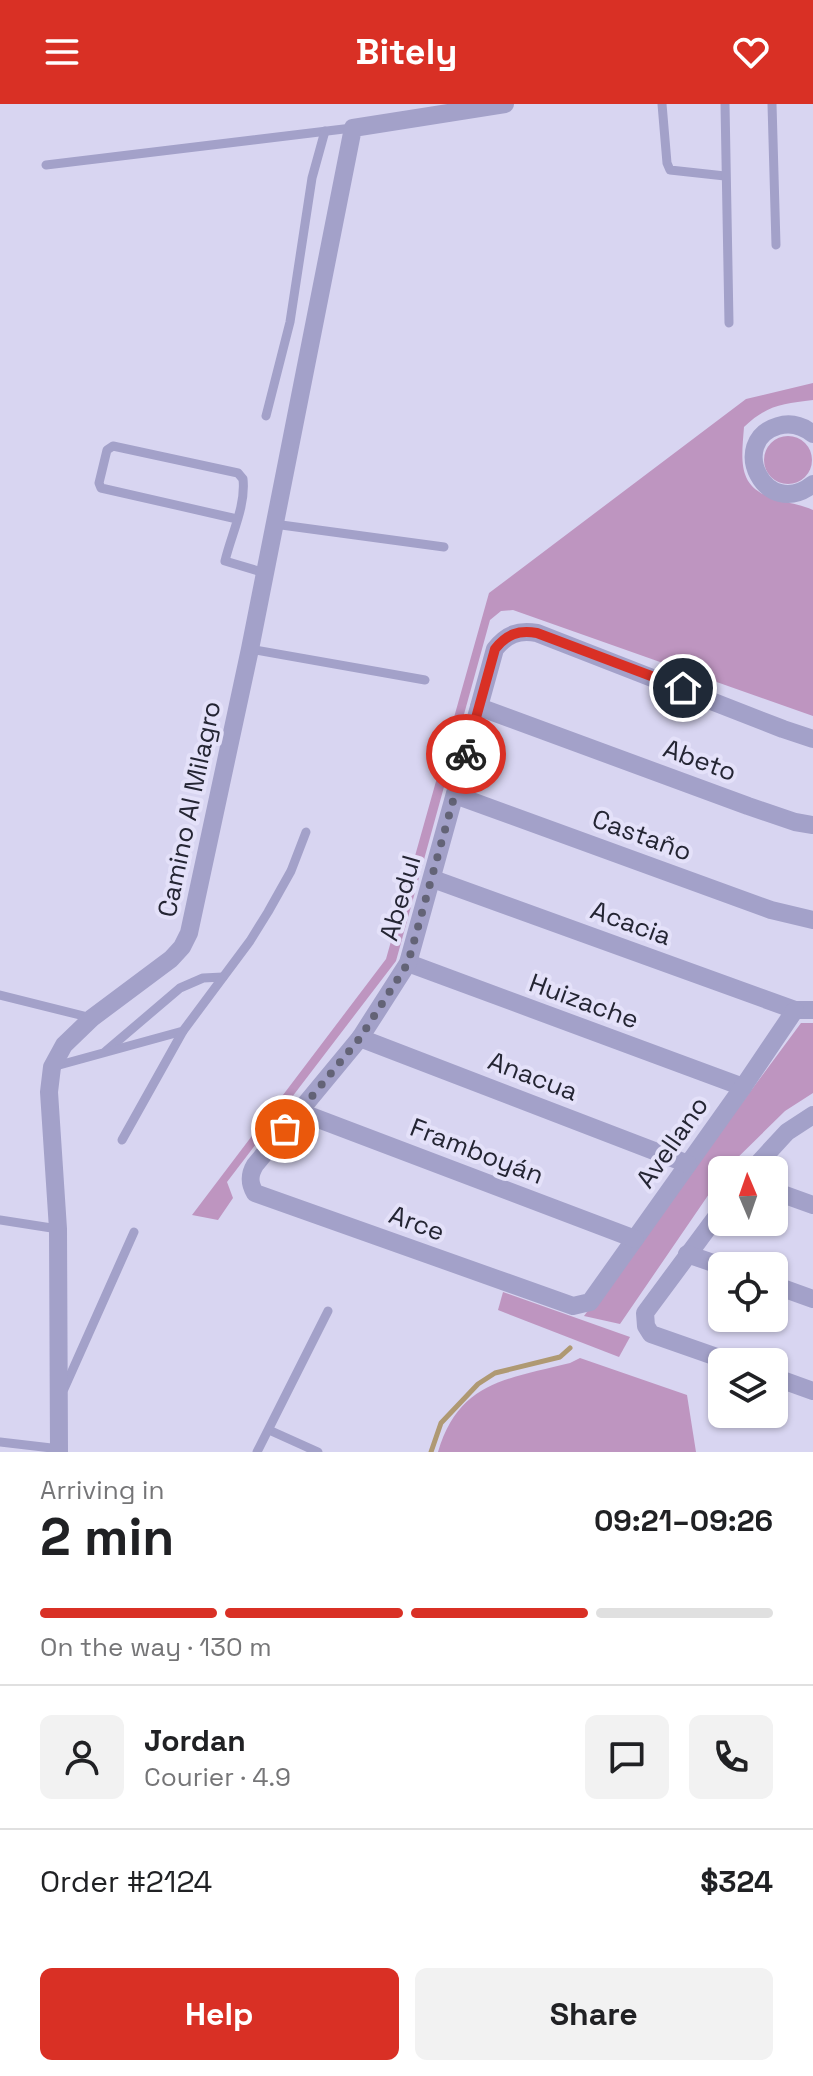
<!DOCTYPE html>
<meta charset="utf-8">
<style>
:root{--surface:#fff;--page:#f2f2f2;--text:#202124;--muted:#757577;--line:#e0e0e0;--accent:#d93025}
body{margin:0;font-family:"Space Grotesk",sans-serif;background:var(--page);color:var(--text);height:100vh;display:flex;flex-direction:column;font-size:30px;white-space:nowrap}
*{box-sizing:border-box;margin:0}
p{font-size:26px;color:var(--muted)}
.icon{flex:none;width:44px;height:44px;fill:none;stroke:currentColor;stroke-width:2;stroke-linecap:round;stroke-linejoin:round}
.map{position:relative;height:1348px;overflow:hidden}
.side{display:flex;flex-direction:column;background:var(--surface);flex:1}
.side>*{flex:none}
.needle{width:52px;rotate:358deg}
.fabs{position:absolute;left:708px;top:1052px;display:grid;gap:16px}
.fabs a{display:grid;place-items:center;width:80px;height:80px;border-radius:12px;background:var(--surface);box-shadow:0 2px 6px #0004;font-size:40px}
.pin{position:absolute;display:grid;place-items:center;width:68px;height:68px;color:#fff;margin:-34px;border:4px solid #fff;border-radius:50%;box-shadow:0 2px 8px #0007}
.courier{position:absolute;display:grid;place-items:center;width:80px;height:80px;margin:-40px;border:6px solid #d93025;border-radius:50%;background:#fff;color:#222;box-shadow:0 2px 10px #0007}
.summary em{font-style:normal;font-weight:700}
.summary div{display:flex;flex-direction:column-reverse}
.summary{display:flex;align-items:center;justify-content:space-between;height:136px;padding:0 40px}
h1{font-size:52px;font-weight:700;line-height:60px}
.bar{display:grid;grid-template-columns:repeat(4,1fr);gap:12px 8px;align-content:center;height:96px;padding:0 40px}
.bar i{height:10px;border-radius:6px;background:var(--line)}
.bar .active{background:var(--accent)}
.bar p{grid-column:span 4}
.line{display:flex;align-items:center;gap:20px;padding:0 40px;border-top:2px solid var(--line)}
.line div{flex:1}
.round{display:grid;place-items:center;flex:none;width:84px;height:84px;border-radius:12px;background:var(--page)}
.button{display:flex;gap:16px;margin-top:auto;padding:16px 40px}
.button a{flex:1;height:92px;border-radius:12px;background:var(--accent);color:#fff;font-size:32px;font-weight:700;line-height:92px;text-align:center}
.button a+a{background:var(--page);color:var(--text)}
header{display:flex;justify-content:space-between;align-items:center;height:104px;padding:0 40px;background:var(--accent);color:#fff;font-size:36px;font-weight:700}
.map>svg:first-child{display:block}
</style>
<header><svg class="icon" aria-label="menu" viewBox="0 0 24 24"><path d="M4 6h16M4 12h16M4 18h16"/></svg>Bitely<svg class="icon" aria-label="heart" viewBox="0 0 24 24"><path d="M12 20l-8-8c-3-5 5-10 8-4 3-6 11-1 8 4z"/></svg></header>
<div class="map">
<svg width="813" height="1348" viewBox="0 0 813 1348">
<rect width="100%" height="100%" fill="#d8d5f1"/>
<g fill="#be95c0">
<path d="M813,279v17c-31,4 -46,5 -69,27 -3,38 -7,63 38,74 11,3 20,4 31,9v206l-300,-106 -12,1 -11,9 -94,341 -169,221 6,16 -15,22 -26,-5 194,-256 103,-366 257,-194z"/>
<circle cx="788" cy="356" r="24"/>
<path d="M801,919h12v70l-28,18 -60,59h-3v5l-102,149 -36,-8z"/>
<path d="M503,1188l127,45 -11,20 -121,-47z"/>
<path d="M580,1254l107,37 9,57h-258c21,-71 70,-73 132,-89z"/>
</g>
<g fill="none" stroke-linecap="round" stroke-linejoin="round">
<path stroke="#af9973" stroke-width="5" d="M431,1348l10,-29 37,-39 17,-11 65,-16 10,-9"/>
<g stroke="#a3a1c9" stroke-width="9">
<path d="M662,0l5,59 3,7 55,6"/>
<path d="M725,0l4,219"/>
<path d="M772,0l4,141"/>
<path d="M46,61l306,-37"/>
<path d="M266,312l24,-94 22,-144 13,-47"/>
<path d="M237,415l-136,-31 -2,-5 8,-33 6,-4 125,27 5,6c3,27 -12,56 -18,82l40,12"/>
<path d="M274,420l170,23"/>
<path d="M250,545l175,31"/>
<path d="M0,891l92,23"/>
<path d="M106,947l74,-63 23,-10 20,-1"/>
<path d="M52,963l131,-36 67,-90 18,-29 23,-41 15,-39"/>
<path d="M122,1036l61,-109"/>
<path d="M0,1116l58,9"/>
<path d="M64,1285l70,-157"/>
<path d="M269,1326l49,22"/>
<path d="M0,1338l60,7"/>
<path d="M257,1348l71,-141"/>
</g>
<g stroke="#a3a1c9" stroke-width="18">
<path d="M813,330c-10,-8 -22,-12 -35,-8 -51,15 -13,96 35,58"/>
<path d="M479,603l269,99 47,16 18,3"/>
<path d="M455,691l316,115 42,10"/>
<path d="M433,775l362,131h18"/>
<path d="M408,859l335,124"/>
<path d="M795,906l-52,77 -153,215 -17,4 -318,-113c-6,-10 -6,-18 0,-28l105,-127 48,-75 87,-314c12,-15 23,-19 42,-16l246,96 30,10"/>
<path d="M360,934l328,126"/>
<path d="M300,1008l335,127"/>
<path d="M752,1066l35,-38 26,-17"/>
<path d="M774,1087l39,14"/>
<path d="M722,1105l-77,104 1,13 5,8 80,28"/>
<path d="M687,1150l35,12"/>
<path d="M774,1181l39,14"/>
<path d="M774,1273l39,14"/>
<path d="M59,1348l-1,-223 -9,-137 3,-25 12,-22 28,-27 79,-59 11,-12 7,-14 61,-284 103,-521 152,-24"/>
</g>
</g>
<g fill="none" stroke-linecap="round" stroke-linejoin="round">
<path stroke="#636376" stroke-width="8" stroke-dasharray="0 14.4" d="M285,1025l75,-91 48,-75 58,-209"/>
<path stroke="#d93025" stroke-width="10" d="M466,650l29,-105c12,-15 23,-19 42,-16l146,55"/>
</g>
<g text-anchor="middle" stroke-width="8" stroke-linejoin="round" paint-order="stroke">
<g font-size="26" fill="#242533" stroke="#e4e1f9">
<text transform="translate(700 656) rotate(20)" y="9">Abeto</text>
<text transform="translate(189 705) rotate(-78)" y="9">Camino Al Milagro</text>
<text transform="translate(642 731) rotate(20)" y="9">Castaño</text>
<text transform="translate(400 794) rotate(-74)" y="9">Abedul</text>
<text transform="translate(631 819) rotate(20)" y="9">Acacia</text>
<text transform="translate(584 897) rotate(20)" y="9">Huizache</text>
<text transform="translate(533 972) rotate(21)" y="9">Anacua</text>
<text transform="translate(672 1038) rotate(-55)" y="9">Avellano</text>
<text transform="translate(477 1047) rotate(21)" y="9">Framboyán</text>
<text transform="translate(417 1119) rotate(20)" y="9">Arce</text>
</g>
</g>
</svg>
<div class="fabs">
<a><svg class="needle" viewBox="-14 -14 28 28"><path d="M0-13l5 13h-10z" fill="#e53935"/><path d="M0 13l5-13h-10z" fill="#757577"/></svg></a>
<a><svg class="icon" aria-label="locate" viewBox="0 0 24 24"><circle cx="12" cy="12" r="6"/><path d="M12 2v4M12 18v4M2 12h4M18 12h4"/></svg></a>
<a><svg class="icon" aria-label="layers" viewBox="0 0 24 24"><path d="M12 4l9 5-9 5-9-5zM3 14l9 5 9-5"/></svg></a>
</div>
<div class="pin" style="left:285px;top:1025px;background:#ea580c"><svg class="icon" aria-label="bag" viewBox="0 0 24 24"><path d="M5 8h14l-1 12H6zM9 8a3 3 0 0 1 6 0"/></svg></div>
<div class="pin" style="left:683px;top:584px;background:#1f2937"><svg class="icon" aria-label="home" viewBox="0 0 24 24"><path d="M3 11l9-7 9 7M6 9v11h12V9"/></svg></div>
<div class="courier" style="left:466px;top:650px"><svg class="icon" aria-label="bike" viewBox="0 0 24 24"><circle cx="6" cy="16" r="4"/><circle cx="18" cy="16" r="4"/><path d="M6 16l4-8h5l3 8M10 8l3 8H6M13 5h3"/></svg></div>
</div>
<section class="side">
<div class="summary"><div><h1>2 min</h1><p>Arriving in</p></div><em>09:21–09:26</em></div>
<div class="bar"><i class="active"></i><i class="active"></i><i class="active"></i><i></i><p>On the way · 130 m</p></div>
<div class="line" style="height:144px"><a class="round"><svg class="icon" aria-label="person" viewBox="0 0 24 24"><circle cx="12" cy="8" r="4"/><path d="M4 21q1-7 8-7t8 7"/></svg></a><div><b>Jordan</b><p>Courier · 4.9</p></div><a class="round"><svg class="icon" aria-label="chat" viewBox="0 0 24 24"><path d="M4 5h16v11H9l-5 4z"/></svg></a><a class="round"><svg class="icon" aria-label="phone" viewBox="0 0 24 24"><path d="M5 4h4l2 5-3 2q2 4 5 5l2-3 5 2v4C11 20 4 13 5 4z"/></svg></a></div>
<div class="line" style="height:104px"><div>Order #2124</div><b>$324</b></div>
<div class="button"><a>Help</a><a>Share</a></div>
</section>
